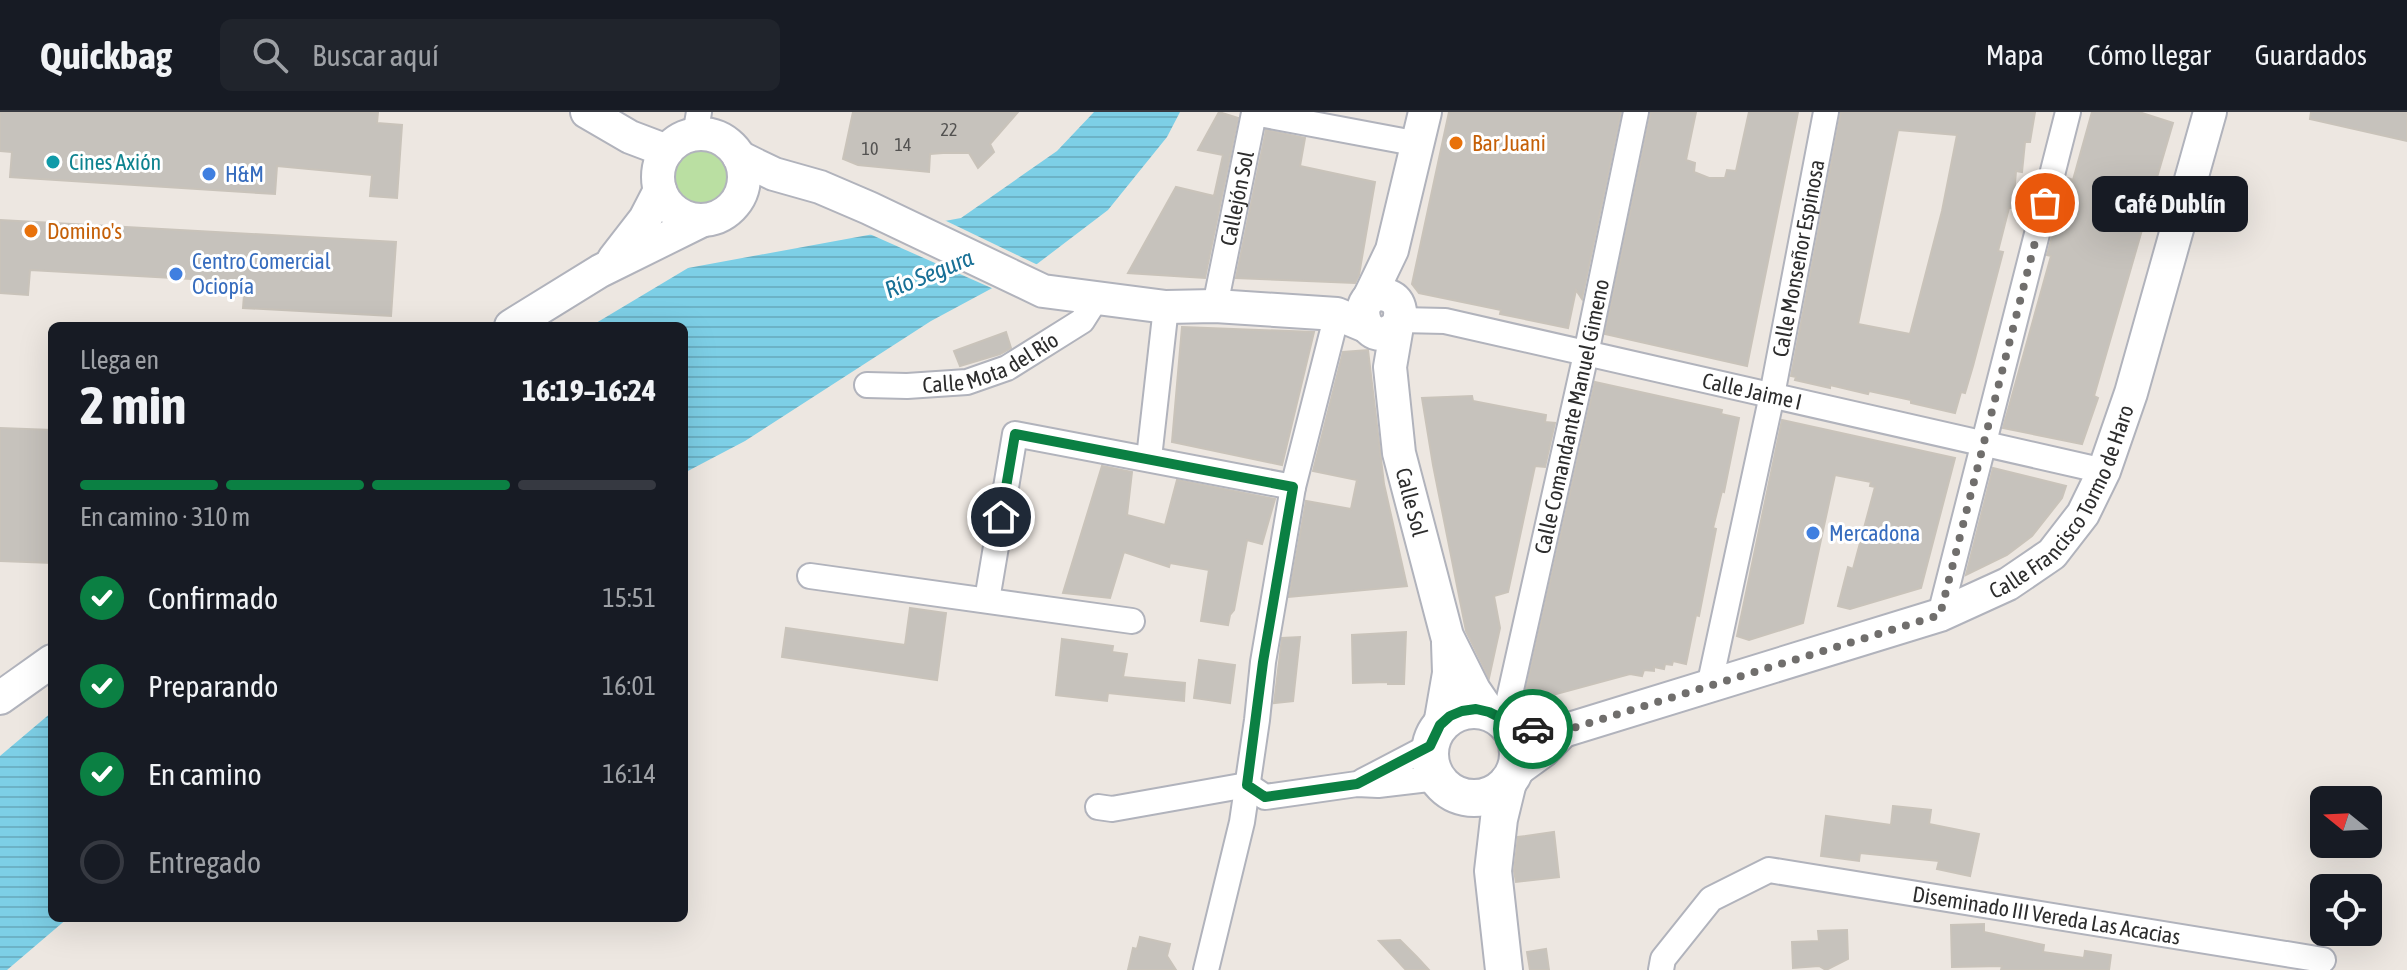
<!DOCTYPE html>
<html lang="es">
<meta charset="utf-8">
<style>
:root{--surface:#171b24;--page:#20242c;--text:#f1f3f6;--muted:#9ea1a6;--line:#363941;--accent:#0b8043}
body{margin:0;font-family:"Asap Condensed",sans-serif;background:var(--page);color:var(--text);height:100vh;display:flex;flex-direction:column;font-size:30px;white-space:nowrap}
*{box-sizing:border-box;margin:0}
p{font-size:26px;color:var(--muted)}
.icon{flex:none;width:44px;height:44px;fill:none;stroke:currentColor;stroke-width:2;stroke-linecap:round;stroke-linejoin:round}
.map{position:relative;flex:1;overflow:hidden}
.sheet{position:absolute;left:48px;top:210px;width:640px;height:600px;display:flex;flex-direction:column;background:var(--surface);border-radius:12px;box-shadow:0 8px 32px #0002}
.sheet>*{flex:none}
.needle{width:52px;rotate:288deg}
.fabs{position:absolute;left:2310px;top:674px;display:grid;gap:16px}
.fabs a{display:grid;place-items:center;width:72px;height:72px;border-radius:12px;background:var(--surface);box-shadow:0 8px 32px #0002;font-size:40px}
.pin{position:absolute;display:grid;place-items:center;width:68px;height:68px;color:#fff;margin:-34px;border:4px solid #fff;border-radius:50%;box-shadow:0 2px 8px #0007}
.courier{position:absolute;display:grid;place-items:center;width:80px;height:80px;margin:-40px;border:6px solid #0b8043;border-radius:50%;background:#fff;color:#222;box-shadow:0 2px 10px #0007}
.bubble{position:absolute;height:56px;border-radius:12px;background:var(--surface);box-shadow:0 8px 32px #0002;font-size:26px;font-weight:700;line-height:56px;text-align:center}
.summary em{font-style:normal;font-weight:700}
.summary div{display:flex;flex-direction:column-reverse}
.summary{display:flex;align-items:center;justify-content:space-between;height:136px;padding:0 32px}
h1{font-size:52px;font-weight:700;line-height:60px}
.bar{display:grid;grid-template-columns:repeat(4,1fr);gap:12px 8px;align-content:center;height:96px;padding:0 32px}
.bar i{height:10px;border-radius:6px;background:var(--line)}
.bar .on{background:var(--accent)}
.bar p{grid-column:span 4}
ol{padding:0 32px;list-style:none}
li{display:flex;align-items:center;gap:24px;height:88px}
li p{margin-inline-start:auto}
li .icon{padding:8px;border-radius:50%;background:var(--accent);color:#fff;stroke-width:4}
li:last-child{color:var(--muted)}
li i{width:44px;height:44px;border:4px solid var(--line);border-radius:50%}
header{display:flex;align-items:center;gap:48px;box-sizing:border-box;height:112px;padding:0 40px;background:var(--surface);border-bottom:2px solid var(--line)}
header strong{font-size:38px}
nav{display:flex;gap:44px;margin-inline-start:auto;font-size:28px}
.search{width:560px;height:72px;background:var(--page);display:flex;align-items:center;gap:20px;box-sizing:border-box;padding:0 28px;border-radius:12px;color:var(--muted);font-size:30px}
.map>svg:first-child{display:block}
</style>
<header>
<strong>Quickbag</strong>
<div class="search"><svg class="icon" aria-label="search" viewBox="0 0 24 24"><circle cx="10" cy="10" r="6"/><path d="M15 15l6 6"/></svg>Buscar aquí</div>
<nav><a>Mapa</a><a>Cómo llegar</a><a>Guardados</a></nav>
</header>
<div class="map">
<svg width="2407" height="858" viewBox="0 0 2407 858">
<defs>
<pattern id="water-rules" width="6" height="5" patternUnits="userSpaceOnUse" patternTransform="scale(2)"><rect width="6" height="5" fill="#7dcfe6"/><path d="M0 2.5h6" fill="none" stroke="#6cb2c6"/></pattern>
</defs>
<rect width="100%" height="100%" fill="#ede7e1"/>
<circle fill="#badfa2" cx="701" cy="65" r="28"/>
<g fill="url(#water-rules)">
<path d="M1094,0h86l-13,25 -59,73 -71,54 -106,57 -186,120 -61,32v-147h-93l97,-58 273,-50 96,-67z"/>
<path d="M52,600v206h16l-61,52h-7v-214z"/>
</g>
<path fill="#ede7e1" d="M940,106l100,48 -44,24 -131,-58z"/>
<g fill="#c6c2bc" stroke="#c9c3ba" stroke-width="2" fill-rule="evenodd">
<path d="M0,0h378l-1,11 25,2 -5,73 -27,-2 2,-21 -95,-9 -2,28 -265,-17 2,-25 -12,-1z"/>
<path d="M853,0h165l-28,32 4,8 -16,16 -9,-15h-26l-13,1 -1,18 -71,-7 -15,-6z"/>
<path d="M1219,0l19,6 -33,160 -77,-5 48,-86 38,9 9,-41 -25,-5z"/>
<path d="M1449,0h172l-39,187 -6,-9 -8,38 -68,-14 1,-4 -82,-17 -7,-9z"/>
<path d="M1651,0h45l-10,48 9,3 -1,9 15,6h16l2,-8 9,1 13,-59h49l-51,254 -142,-32z"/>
<path d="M1841,0h194l-5,30h-5l-3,30 -6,-1 -3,37h-4l-11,43 5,1 -30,114 -8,27 -4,-1 -6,21 -44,-10v-3l-42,-9 -1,3 -38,-9v3l-35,-8 1,-3 -5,-1zM1898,18l59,5 -15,76 -32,123 -52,-10z"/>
<path d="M2092,0h47l34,11 -23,78h5l-7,24 -4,-2 -50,173 4,2 -16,46 -79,-16 48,-172 -4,-1 6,-22 4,1 9,-31 -5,-1 7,-24 5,2z"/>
<path d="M2311,0h96v29l-97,-22z"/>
<path d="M1266,18l39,8 -5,28 75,16 -16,93 -4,8 -119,-5z"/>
<path d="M0,108l396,22 -5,74 -148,-8 2,-26 -215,-12 -2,25 -28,-2z"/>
<path d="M1182,215l132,5 -32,133 -110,-23z"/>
<path d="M1006,220l5,16 -11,6 -40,12 -6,-15z"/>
<path d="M1368,238l16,134 23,102 -118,11 17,-96 45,8 6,-29 -44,-9 30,-119z"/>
<path d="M1595,270l127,28 -1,4 18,4 -15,74 -2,-1 -9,37 3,1 -17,87 -3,-1 -10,49 -13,-3 -1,4 -7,-1 -1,5 -10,-2v4l-10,-1 -2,6 -12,-2 -107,29z"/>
<path d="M1472,284l1,5 73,14 -1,7 10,1 -10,44 -10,-1 -27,126 -14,4 6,32 -11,50 -23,-47 -33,-166 -11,-67z"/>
<path d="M1782,308l173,38 -34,130 -71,21 -12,-3 10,-39 5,2 22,-82 -5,-1 1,-4 -36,-7 -32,148 -54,17 -12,-4z"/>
<path d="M0,316l52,2v133l-52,-2z"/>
<path d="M1102,354l30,6 -5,43 38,10 12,-45 98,19 -13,45 -15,-4 -13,70 -4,5 -2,10 -27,-4 8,-51 -39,-7 -1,4 -45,-15 -14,46 -47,-5z"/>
<path d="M1993,356l73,18 -4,12 -30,38 -25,19 -41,20z"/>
<path d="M910,496l36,5 -9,67 -155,-23 4,-29 119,17z"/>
<path d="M1406,520l-2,52h-16v-2l-35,1 -1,-48z"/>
<path d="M1300,525l-7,64 -19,2 8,-65z"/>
<path d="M1062,527l51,7 -1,6 15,2 -4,23 62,6 -1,18 -76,-8 -1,8 -51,-6z"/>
<path d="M1199,548l36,5 -5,38 -36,-5z"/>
<path d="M1893,694l38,4 -2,14 50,10 -9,42 -33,-7 2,-8 -79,-8 -1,8 -38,-5 5,-40 65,9z"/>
<path d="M1554,720l5,45 -43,5 -2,-11 4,-34z"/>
<path d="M1984,812v8l60,13 -1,7 41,6 1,-7 26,4 -2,15h-108l1,-4 -50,1 -1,-42z"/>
<path d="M1847,818l1,29 -22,11 -7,-4 -26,2 -1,-26 27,-1 -1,-10z"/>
<path d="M1140,825l30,7 -3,12 9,14h-48l5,-22 4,1z"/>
<path d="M1400,828l17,17 12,13h-23l-27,-29z"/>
<path d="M1546,837l3,21h-19l-3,-18z"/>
</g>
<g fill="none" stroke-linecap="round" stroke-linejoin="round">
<g stroke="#b1b3bc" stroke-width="28">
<g id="minor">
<path d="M695,23l4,-23"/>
<path id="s1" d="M1215,194l39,-193 165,31"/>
<path id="s2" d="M1400,208l45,1 659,150"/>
<path id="s3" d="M867,273l40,1 60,-4 40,-14 75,-47 14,-22"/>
<path d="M1149,346l17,-151"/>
<path d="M810,464l322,45"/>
<path d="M987,488l28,-166 278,53"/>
<path d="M1940,503l128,-503"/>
<path id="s4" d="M1709,575l63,-292 54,-283"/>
<path id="s5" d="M1504,609l82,-367 50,-242"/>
<path d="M1363,669l67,-35"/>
<path d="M1098,695l14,2 135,-24 18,12 92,-13 21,1 59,-7"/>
<path d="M1206,858l36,-148 15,-102 6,-58 30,-175 44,-173"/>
<path id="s6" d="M1661,858l2,-11 48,-60 58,-29 554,90"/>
</g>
</g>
<g stroke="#b1b3bc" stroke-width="36">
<g id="tertiary">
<path d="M587,0l43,25 37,14"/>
<circle cx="701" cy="65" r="43"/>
<path d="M739,45l35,17 46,13 49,21 174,83 123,16 49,-1 122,8 31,13"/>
<path d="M614,147l31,-40 15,-29"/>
<path d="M1368,188l24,-50 33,-138"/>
<path d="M511,214l89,-55 101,-50"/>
<path id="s7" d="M1397,214c-35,31 -49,-40 -11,-31 15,4 17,19 11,31l-7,41 9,86 48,183 27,54 15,22"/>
<path d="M0,586l52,-37"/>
<path d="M1440,613l9,-52 -1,-30"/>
<path id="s8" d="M1511,617l52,2 377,-116 68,-31 44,-30 31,-40 21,-43 27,-78 79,-281"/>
<path d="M1514,660l29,-21 20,-20"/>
</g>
</g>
<g stroke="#b1b3bc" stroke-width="40">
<g id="secondary">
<circle cx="1474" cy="642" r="44"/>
<path d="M1504,858l-11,-99 6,-52 9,-37"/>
</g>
</g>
<use href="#minor" stroke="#fff" stroke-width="24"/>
<use href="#tertiary" stroke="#fff" stroke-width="32"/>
<use href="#secondary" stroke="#fff" stroke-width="36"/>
</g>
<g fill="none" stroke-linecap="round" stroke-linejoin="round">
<path stroke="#706e6c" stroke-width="8" stroke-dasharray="0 14.4" d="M1533,617l30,2 377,-116 105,-412"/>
<path stroke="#0b8043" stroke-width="10" d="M1001,405l14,-83 278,53 -30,175 -16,123 18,12 92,-13 73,-38 10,-21 10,-9 12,-5 14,-2 13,3 8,4 14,13h22"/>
</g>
<g fill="#e8710a" stroke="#fff" stroke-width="3">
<circle cx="1456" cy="31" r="8"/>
<circle cx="31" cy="119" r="8"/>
</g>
<circle fill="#0f9aa8" stroke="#fff" stroke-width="3" cx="53" cy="50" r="8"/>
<g fill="#3f7fe0" stroke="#fff" stroke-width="3">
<circle cx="209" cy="62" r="8"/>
<circle cx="176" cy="162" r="8"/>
<circle cx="1813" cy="421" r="8"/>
</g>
<g text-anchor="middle" stroke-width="6" stroke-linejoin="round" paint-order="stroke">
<g font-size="18" fill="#535251">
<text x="949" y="24">22</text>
<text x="903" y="39">14</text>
<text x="870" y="43">10</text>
</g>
<g font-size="22" fill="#c56008" stroke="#fff" text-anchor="start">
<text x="1472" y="39">Bar Juani</text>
<text x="47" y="127">Domino's</text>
</g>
<g font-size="22" fill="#0d838f" stroke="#fff" text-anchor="start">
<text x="69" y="58">Cines Axión</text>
</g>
<g font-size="22" fill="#366cbe" stroke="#fff" text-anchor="start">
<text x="225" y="70">H&amp;M</text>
<text x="192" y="157">Centro Comercial<tspan x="192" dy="25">Ociopía</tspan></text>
<text x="1829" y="429">Mercadona</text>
</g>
<g font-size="22" fill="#2d2d2d" stroke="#fff">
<text dy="8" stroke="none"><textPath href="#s1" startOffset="110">Callejón Sol</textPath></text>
<text dy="8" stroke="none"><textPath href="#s4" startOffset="438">Calle Monseñor Espinosa</textPath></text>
<text dy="8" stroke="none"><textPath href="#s3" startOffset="128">Calle Mota del Río</textPath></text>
<text dy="8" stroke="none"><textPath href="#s2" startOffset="360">Calle Jaime I</textPath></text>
<text dy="8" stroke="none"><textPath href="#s5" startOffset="312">Calle Comandante Manuel Gimeno</textPath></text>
<text dy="8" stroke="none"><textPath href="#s8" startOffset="622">Calle Francisco Tormo de Haro</textPath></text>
<text dy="8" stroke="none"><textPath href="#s7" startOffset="300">Calle Sol</textPath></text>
<text dy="8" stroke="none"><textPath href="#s6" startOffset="434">Diseminado III Vereda Las Acacias</textPath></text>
</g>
<g font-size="24" font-style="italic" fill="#187096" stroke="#fff">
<text transform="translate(929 162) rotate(-22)" y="8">Río Segura</text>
</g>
</g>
</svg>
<div class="fabs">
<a><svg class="needle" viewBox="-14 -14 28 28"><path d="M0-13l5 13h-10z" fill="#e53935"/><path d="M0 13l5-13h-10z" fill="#9ea1a6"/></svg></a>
<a><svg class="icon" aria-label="locate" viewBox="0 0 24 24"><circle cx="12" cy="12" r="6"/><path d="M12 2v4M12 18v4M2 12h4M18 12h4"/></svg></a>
</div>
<div class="pin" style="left:2045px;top:91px;background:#ea580c"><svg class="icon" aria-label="bag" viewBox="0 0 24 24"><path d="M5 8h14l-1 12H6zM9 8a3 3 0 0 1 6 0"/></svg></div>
<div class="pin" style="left:1001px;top:405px;background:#1f2937"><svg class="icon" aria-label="home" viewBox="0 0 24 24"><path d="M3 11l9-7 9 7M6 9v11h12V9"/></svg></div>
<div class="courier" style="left:1533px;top:617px"><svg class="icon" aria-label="car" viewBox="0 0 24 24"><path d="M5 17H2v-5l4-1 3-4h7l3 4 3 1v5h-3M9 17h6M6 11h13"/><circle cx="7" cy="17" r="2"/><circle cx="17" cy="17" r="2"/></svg></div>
<div class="bubble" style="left:2092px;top:64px;width:156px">Café Dublín</div>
<section class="sheet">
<div class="summary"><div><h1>2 min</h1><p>Llega en</p></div><em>16:19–16:24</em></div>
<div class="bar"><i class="on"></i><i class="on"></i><i class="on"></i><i></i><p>En camino · 310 m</p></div>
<ol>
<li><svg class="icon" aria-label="check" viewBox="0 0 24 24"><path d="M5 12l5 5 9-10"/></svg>Confirmado<p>15:51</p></li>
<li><svg class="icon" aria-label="check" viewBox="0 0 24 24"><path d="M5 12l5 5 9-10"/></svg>Preparando<p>16:01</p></li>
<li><svg class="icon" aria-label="check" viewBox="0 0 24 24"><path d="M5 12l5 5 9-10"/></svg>En camino<p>16:14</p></li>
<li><i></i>Entregado</li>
</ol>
</section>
</div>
